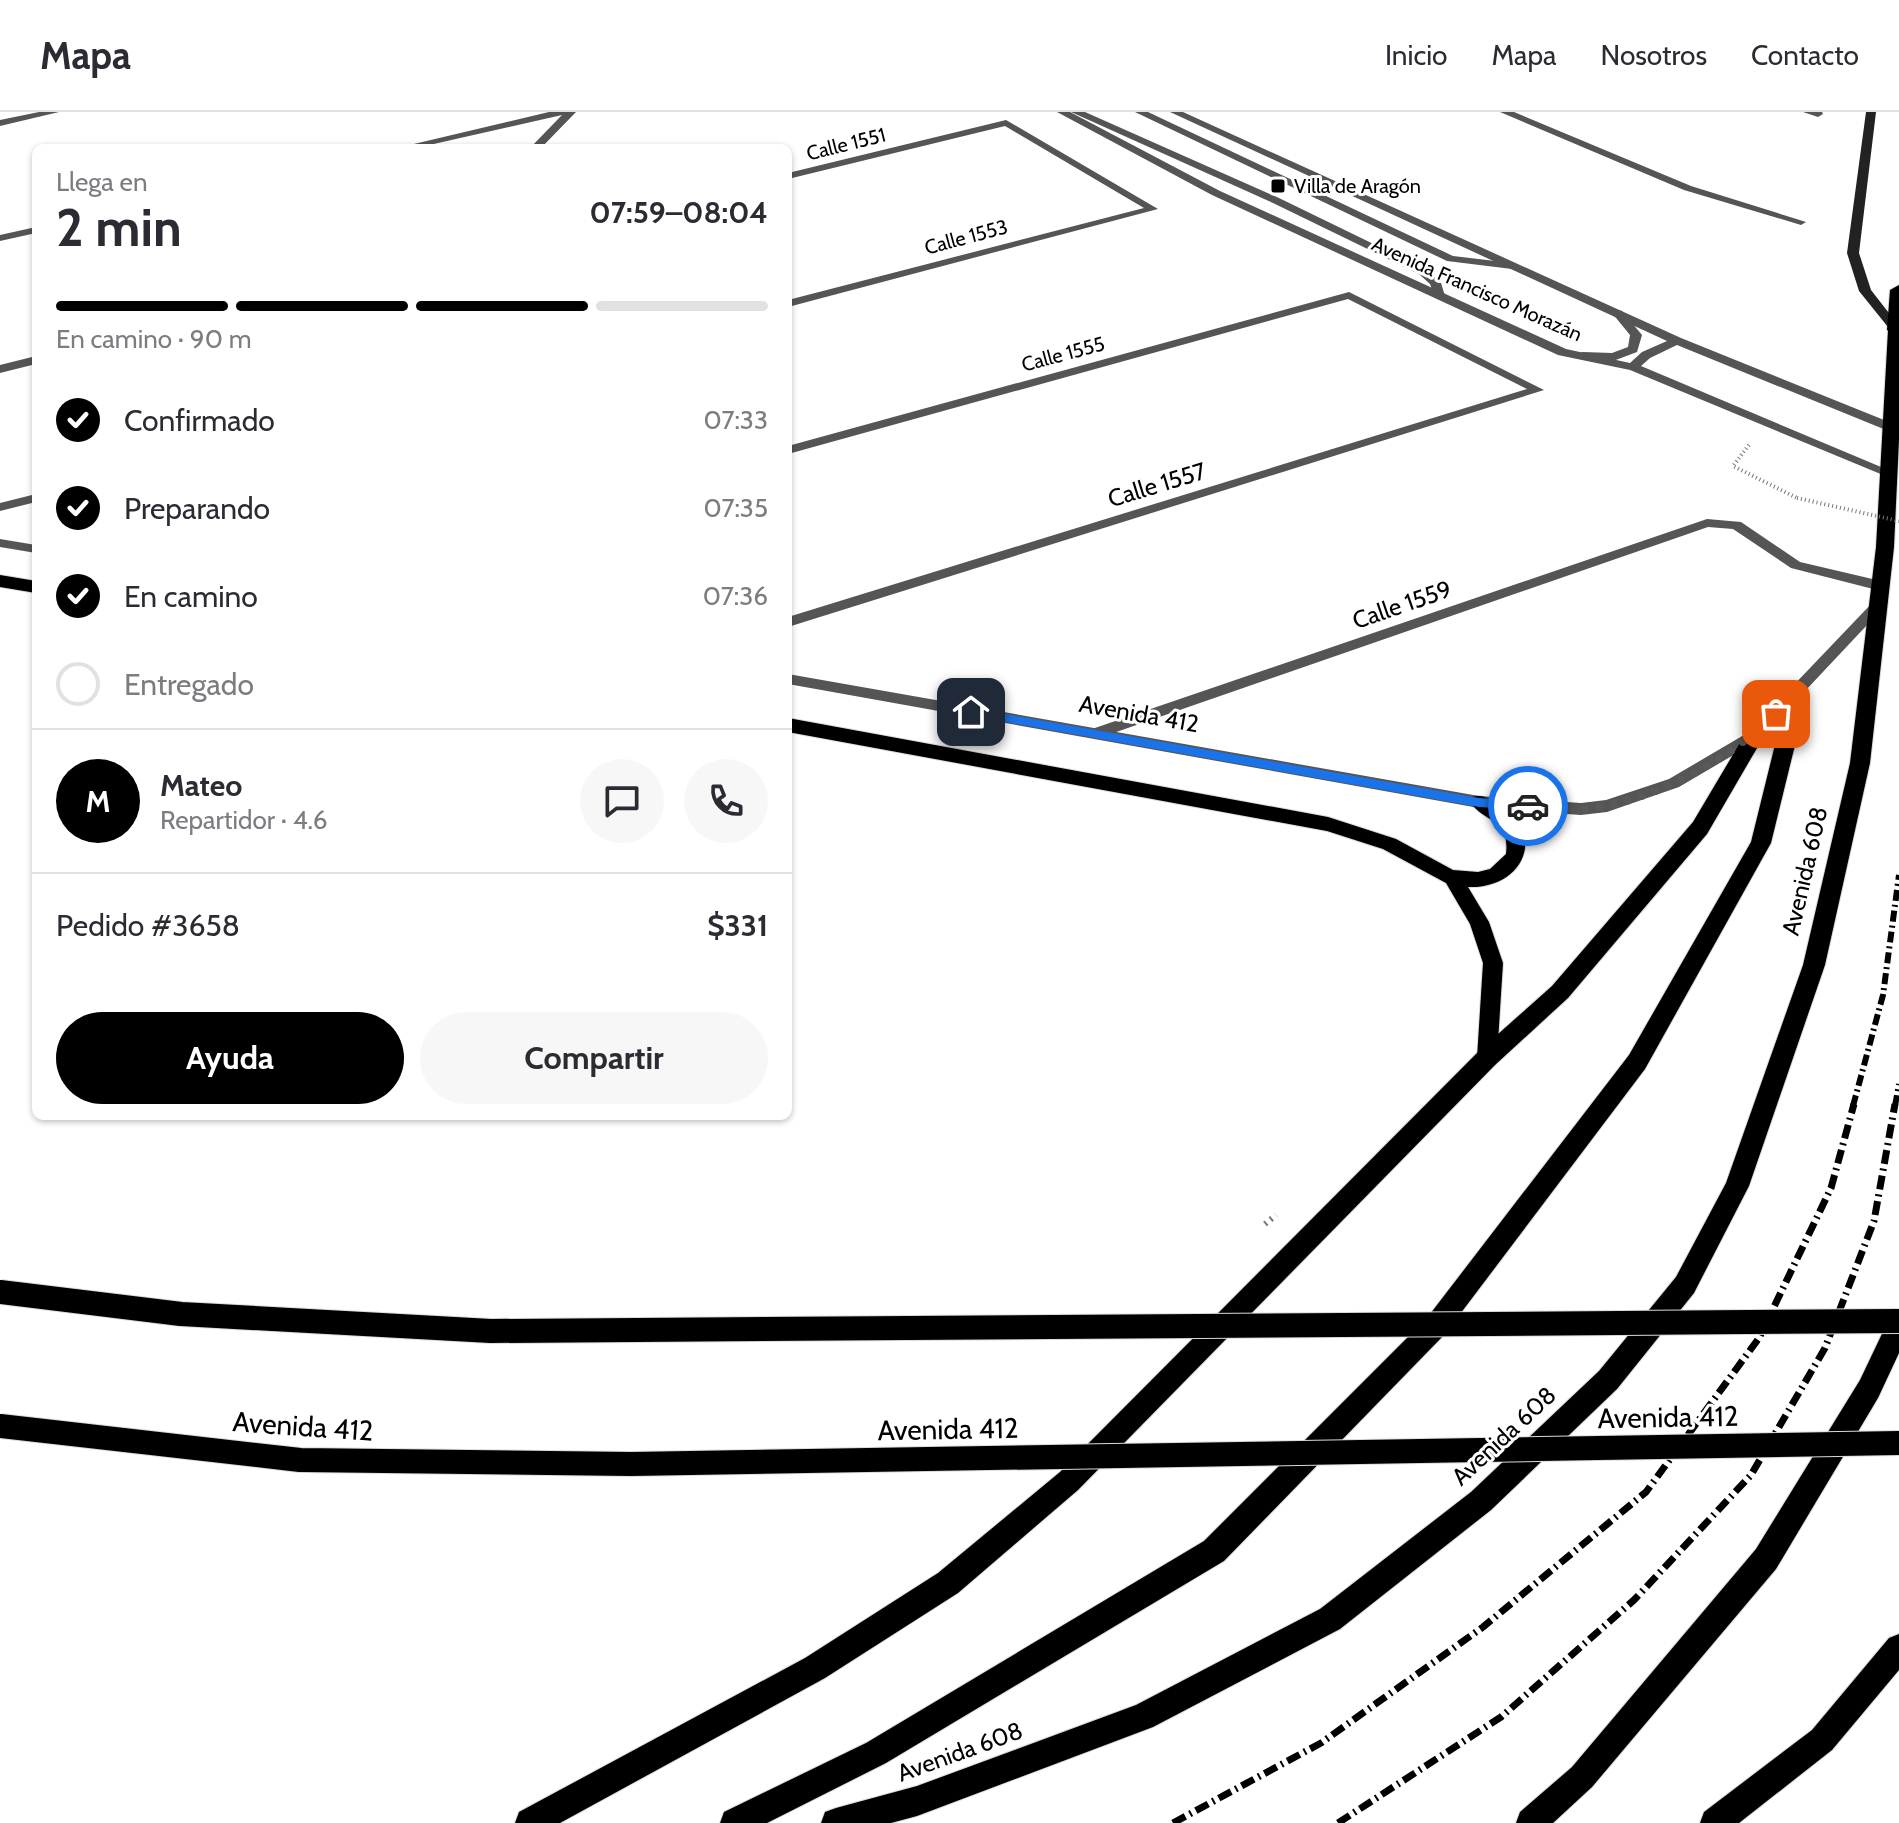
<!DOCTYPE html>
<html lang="es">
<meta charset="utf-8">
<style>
:root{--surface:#fff;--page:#f7f7f7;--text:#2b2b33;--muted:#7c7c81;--line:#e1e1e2;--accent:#000}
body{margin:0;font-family:Cabin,sans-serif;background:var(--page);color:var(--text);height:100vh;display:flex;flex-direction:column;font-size:30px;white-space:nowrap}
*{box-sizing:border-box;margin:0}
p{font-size:26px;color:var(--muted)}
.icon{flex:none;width:44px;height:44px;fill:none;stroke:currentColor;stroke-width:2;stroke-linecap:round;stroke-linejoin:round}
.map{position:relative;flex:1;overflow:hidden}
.details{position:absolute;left:32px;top:32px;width:760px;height:976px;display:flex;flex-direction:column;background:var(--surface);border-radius:12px;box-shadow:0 2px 6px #0004}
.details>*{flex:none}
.pin{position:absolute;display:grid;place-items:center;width:68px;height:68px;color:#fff;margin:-34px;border-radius:16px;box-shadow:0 4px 12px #0006}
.courier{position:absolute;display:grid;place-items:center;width:80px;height:80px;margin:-40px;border:6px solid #1a73e8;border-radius:50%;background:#fff;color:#222;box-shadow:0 2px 10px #0007}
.summary em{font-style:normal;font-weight:700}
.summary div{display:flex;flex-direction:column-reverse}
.summary{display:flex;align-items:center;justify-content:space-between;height:136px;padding:0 24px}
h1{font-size:52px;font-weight:700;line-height:60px}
.bar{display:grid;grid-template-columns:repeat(4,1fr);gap:12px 8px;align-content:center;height:96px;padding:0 24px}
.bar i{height:10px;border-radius:6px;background:var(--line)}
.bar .on{background:var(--accent)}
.bar p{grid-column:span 4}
.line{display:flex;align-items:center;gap:20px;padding:0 24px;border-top:2px solid var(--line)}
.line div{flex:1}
.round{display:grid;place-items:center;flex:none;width:84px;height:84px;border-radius:42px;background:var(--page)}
ol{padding:0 24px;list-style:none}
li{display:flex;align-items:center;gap:24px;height:88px}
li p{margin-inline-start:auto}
li .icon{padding:8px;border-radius:50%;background:var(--accent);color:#fff;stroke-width:4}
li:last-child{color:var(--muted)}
li i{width:44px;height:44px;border:4px solid var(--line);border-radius:50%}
.button{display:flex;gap:16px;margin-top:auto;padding:16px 24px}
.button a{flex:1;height:92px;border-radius:48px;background:var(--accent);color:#fff;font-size:32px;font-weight:700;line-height:92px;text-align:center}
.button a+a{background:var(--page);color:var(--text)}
header{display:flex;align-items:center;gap:48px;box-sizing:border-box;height:112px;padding:0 40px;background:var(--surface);border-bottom:2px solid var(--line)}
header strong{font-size:38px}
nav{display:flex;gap:44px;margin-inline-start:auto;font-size:28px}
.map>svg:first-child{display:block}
</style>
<header>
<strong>Mapa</strong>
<nav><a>Inicio</a><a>Mapa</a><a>Nosotros</a><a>Contacto</a></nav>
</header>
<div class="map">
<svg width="1899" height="1711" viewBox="0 0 1899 1711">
<rect width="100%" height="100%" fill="#fff"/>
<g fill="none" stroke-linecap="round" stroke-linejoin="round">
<g stroke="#dbdbdb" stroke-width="2">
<g id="primary">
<path d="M0,463l36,6v12l-36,-6z"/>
<path d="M788,606l540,99 68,22 57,31 25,2 12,-3 16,-15c4,-37 -21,-30 -36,-52l2,-5c10,-3 15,1 24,6 53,29 28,86 -28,84l21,35 14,41 -6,95 -3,6 -7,3 -7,-3 -3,-6 6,-95 -13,-39 -24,-41 -63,-34 -56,-18 -539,-99z"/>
</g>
</g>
<g stroke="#dbdbdb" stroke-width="2">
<g id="trunk">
<path d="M1899,214v114l-5,107 -24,216 -45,202 -76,221 -55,107 -77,96 -126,121 -151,119 -187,98 -236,89 -26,7h-70l4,-11 11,-4 81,-22 219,-81 184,-96 151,-117 128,-121 77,-94 50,-94 77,-218 47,-202 26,-216 12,-217z"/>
<path d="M1798,573l10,7 -37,151 -126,226 -200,265 -221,227 -338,202 -119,60h-47l4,-11 142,-69 338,-202 223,-223 202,-263 122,-213 37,-150z"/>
<path d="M1754,617l7,2 3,5 -57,98 -139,164 -73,67 -417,425 -120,103 -133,85 -265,145h-45l4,-11 286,-154 133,-85 122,-101 419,-421 73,-65 141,-164 54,-91z"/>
<path d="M1899,1201v40l-21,45 -102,171 -184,218 -39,36h-37l4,-11 52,-45 184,-218 104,-169 30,-63z"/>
<path d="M1899,1522v36l-67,80 -93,73h-39l4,-11 108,-82 77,-92z"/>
</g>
</g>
<g stroke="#dbdbdb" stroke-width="2">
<path id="motorway" d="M1899,173v50h-3l-9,-5 3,-40z"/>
</g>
<path stroke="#777" stroke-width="4" stroke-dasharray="1 3" stroke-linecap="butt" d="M1749,333l-16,21 64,32"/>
<path stroke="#777" stroke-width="6" stroke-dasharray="2 5" stroke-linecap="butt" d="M1265,1112l11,-9"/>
<g fill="#555" fill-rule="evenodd">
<path d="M1071,0h14l196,87 146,71 14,13 4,13 -10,2 -5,-14 -11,-10 -146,-71z"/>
<path d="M1135,0h13l305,144 59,7 6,3 -6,3 -65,-8z"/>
<path d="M1618,198l4,1 20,24 -5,17 -24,9 -34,-2v-6l4,-1 29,1 16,-6 2,-12 -18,-22z"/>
</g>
<g fill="#555" fill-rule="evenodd">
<path d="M39,0h20l-59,14v-6z"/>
<path d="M549,0h27l-35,36h-11l32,-33 -146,33h-19z"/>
<path d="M1500,0h14l177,74 115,36 -5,3 -117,-35z"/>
<path d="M1803,0h19l1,2 -5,3z"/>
<path d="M1006,8l152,89 -370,98v-7l356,-92 -139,-82 -217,53v-6z"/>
<path d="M36,115v6l-36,8v-6z"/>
<path d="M1349,180l195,98 -756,237v-10l739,-228 -179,-90 -560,155v-8z"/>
<path d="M36,244v8l-36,9v-8z"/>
<path d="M36,382v8l-36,9v-8z"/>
<path d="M1707,407l34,3 59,40 81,19 7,5 -7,5 -90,-23 -58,-39 -25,-2 -609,211h-10l-2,-4 2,-4z"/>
</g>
<g fill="#555" fill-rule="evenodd">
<path d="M1057,0h13l150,79 346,158 64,14 12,-11 25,-11 -497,-229h13l498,226 213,86v6h-8l-209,-85 -27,13 -9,8 252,106 -6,4 -4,-1 -253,-105 -72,-15 -346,-160z"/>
<path d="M0,427l36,6v8l-36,-6z"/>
<path d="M1879,487l5,2v6l-125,133 -80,47 -72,25 -26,3 -102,-7 -691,-124v-10l691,122 102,7 25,-3 63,-21 80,-47 125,-131z"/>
</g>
<path fill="#222" fill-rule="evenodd" d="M1866,0h10l-17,141 12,37 28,36v7l-7,-1 -33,-41 -12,-38z"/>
<use href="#primary" fill="#000" fill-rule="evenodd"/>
<use href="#trunk" fill="#000" fill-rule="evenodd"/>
<use href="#motorway" fill="#000" fill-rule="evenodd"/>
<g stroke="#000" stroke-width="6" stroke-dasharray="11 4 2 4" stroke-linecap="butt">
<path d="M1853,994l30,-111 16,-120"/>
<path d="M1895,994l4,-22"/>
</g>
<g stroke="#000" stroke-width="7" stroke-dasharray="14 5 2 5" stroke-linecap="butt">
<path d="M1173,1711l148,-80 162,-116 163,-135 113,-154 72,-150 23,-84"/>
<path d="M1338,1711l163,-106 133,-117 117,-125 74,-127 49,-127 21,-117"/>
</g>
<g stroke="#dbdbdb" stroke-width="26" stroke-linecap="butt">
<g id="primary-bridge">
<path d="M0,1180l181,22 310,17 1408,-10"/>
<path d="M0,1314l300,34 331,4 1268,-21"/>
</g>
</g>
<path stroke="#777" stroke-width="4" stroke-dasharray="1 3" stroke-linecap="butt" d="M1797,386l102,23"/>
<use href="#primary-bridge" stroke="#000" stroke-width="24"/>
</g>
<path fill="#1a73e8" d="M971,596l508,90 49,3 6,5 -6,4 -49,-3 -512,-92v-6z"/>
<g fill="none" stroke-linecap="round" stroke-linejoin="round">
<path stroke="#595959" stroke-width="8" stroke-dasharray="0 14.4" d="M1528,694c18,1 38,4 56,3 64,-5 147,-50 192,-95"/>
</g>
<rect fill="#000" stroke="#fff" stroke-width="3" x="1270" y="66" width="16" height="16" rx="4"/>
<g text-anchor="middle" stroke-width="6" stroke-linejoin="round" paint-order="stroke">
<g font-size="20" fill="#000" stroke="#fff">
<text transform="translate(846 32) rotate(-14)" y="7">Calle 1551</text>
<text transform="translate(966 125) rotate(-15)" y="7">Calle 1553</text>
<text transform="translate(1477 177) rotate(24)" y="7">Avenida Francisco Morazán</text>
<text transform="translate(1063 242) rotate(-15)" y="7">Calle 1555</text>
</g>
<g font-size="20" fill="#000" stroke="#fff" text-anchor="start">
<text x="1294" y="81">Villa de Aragón</text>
</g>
<g font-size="24" fill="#000" stroke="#fff">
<text transform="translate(1157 373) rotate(-17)" y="8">Calle 1557</text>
<text transform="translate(1402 493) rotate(-19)" y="8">Calle 1559</text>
<text transform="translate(1139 602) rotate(10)" y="8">Avenida 412</text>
<text transform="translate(1805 759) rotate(-77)" y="8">Avenida 608</text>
<text transform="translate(1504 1324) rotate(-43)" y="8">Avenida 608</text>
<text transform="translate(960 1640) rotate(-20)" y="8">Avenida 608</text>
</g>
<g font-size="28" fill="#000" stroke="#fff">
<text transform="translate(1668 1305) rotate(-1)" y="10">Avenida 412</text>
<text transform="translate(303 1314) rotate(4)" y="10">Avenida 412</text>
<text transform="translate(948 1317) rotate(-1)" y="10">Avenida 412</text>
</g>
</g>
</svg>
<div class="pin" style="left:1776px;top:602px;background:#ea580c"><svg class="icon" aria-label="bag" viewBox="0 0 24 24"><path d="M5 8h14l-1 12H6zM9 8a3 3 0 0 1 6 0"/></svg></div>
<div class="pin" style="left:971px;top:600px;background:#1f2937"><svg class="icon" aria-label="home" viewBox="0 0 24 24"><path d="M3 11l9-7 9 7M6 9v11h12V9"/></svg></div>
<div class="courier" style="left:1528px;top:694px"><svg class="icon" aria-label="car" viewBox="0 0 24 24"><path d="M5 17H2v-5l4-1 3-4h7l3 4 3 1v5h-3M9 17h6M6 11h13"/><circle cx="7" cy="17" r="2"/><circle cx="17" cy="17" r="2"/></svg></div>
<section class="details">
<div class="summary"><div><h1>2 min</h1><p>Llega en</p></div><em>07:59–08:04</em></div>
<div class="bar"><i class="on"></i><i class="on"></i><i class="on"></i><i></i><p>En camino · 90 m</p></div>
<ol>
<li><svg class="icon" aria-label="check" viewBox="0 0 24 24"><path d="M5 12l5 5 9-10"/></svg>Confirmado<p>07:33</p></li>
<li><svg class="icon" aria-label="check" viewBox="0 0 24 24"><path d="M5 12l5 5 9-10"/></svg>Preparando<p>07:35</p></li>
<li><svg class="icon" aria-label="check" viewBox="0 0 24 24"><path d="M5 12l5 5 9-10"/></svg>En camino<p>07:36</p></li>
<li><i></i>Entregado</li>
</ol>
<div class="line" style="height:144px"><b class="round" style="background:var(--accent);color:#fff">M</b><div><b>Mateo</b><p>Repartidor · 4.6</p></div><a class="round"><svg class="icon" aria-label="chat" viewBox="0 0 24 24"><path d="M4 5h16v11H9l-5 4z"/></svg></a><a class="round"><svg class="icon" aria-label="phone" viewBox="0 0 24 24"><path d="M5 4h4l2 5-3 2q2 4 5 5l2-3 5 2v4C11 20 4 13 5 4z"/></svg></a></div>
<div class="line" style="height:104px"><div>Pedido #3658</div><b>$331</b></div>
<div class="button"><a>Ayuda</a><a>Compartir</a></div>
</section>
</div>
